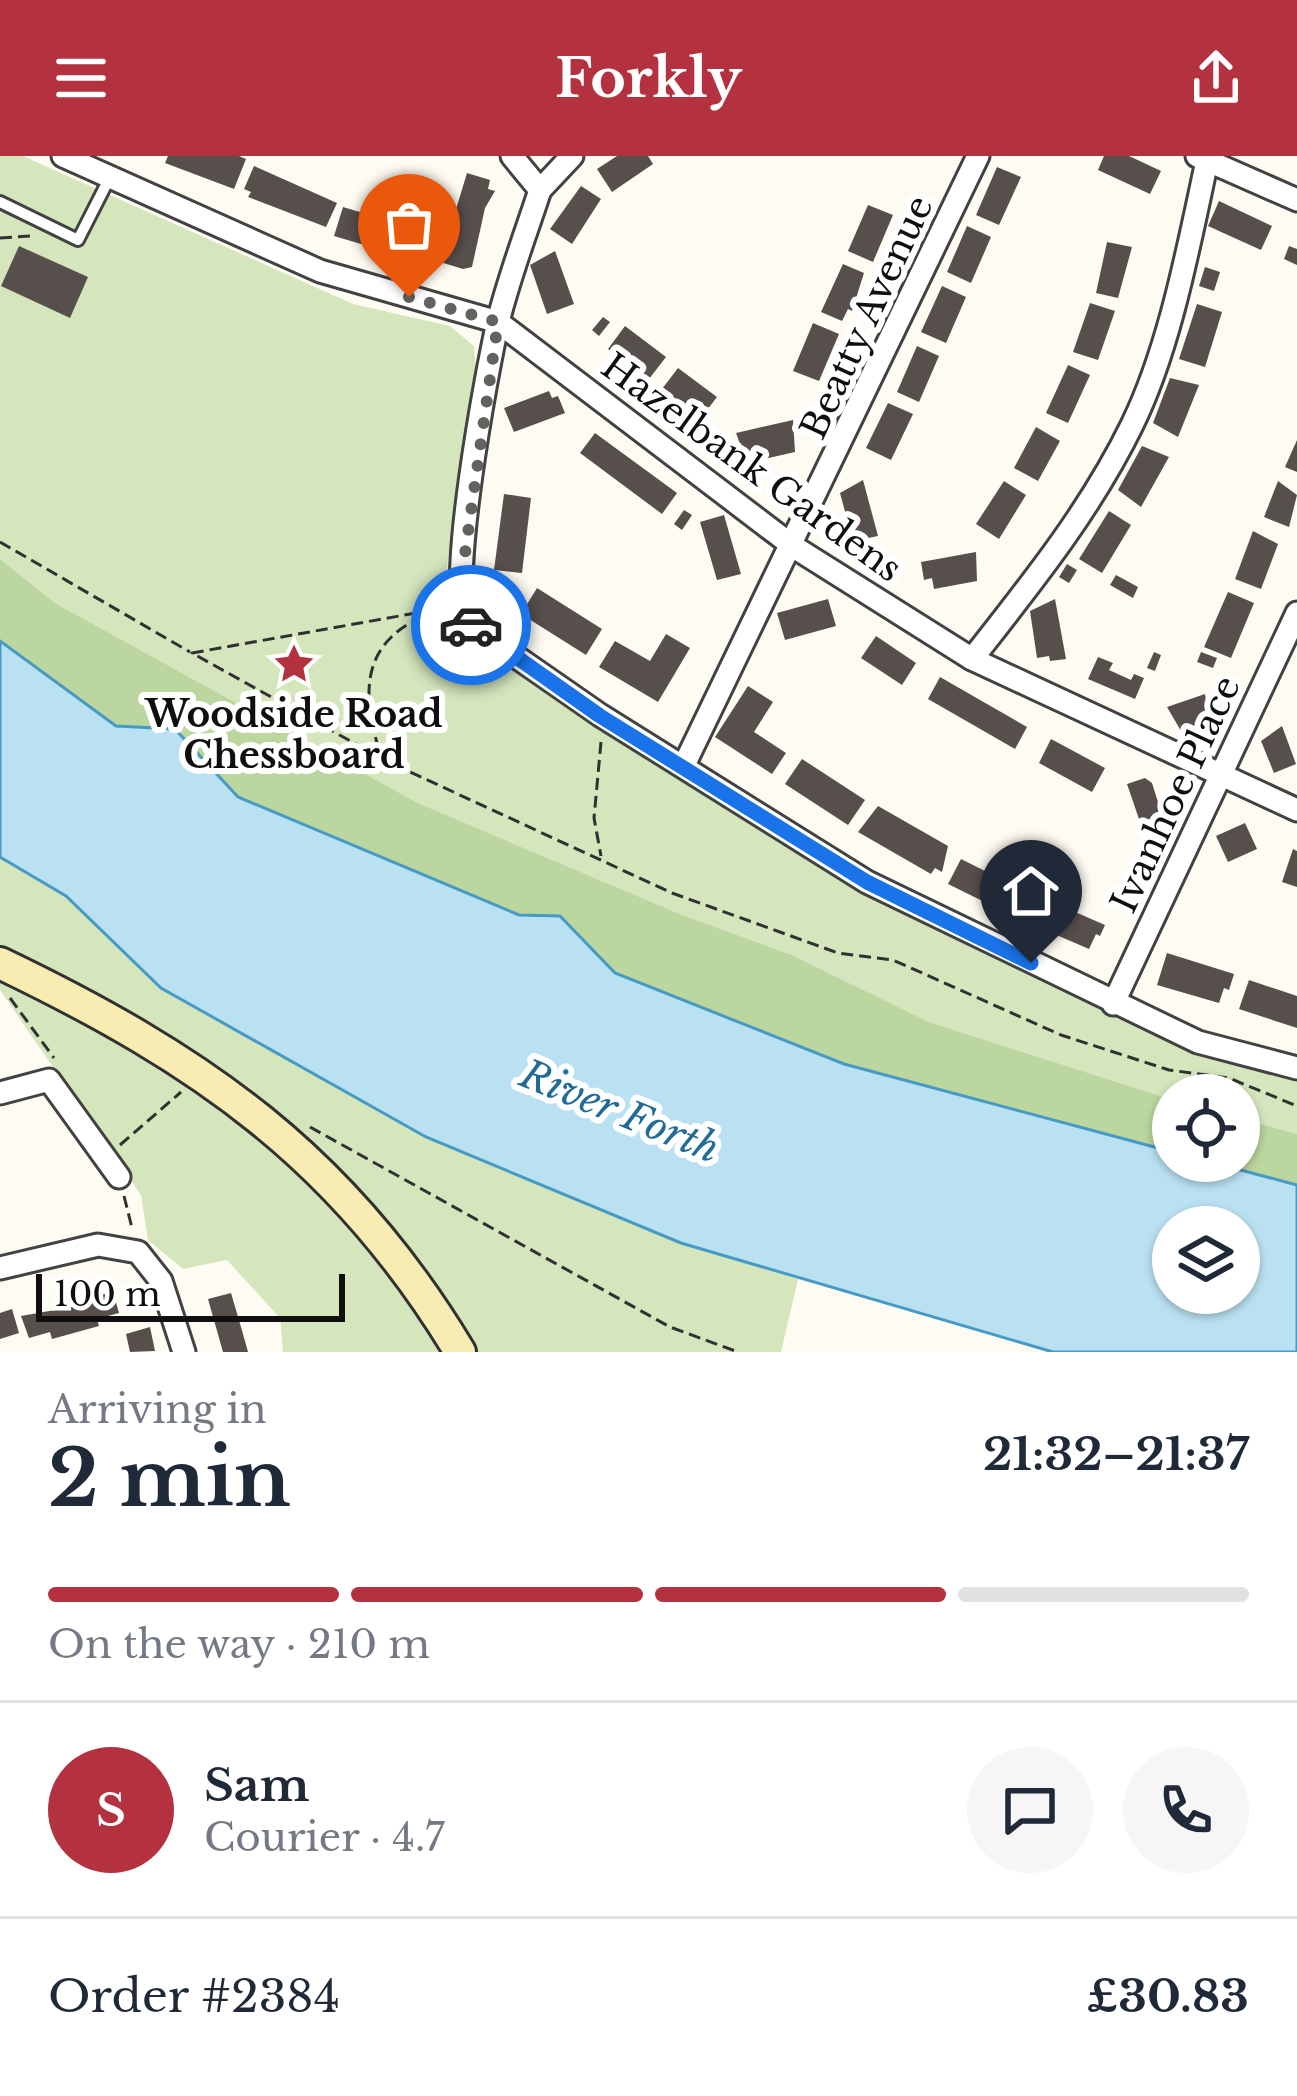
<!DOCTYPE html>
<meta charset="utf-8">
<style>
:root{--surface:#fff;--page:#f6f6f7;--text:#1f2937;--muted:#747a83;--line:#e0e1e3;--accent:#b43140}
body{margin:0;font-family:"Libre Baskerville",serif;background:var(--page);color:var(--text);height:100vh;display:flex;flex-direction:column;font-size:45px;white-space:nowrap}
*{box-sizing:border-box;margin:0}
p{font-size:39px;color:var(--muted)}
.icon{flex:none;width:66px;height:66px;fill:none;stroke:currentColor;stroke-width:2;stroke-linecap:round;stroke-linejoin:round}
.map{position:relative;height:1196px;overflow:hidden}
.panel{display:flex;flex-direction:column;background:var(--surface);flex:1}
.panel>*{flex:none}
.fabs{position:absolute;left:1152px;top:918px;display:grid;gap:24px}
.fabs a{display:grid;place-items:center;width:108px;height:108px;border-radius:50%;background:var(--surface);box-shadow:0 3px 9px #0004;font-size:60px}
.scale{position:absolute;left:36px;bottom:30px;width:309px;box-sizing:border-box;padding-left:12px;border:6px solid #0f0f0f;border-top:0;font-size:33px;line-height:42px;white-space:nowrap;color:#0f0f0f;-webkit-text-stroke:9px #fff;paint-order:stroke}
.pin{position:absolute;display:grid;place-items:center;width:102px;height:102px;color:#fff;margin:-123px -51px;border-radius:50% 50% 50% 0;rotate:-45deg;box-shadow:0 0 12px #0007}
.pin .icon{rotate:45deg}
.courier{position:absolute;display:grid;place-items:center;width:120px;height:120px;margin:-60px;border:9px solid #1a73e8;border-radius:50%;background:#fff;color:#222;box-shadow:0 3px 15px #0007}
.head em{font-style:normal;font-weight:800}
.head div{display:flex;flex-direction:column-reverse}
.head{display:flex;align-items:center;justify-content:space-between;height:204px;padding:0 48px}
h1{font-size:78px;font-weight:800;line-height:90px}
.bar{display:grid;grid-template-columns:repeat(4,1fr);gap:18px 12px;align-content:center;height:144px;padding:0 48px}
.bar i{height:15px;border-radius:9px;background:var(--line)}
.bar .on{background:var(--accent)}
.bar p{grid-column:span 4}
.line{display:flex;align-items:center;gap:30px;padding:0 48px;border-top:3px solid var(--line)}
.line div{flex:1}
.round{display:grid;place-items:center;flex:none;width:126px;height:126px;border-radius:63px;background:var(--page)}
header{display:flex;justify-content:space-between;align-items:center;height:156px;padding:0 48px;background:var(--accent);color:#fff;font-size:54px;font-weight:800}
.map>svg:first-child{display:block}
</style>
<header><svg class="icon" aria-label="menu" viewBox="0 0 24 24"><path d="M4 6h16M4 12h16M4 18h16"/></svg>Forkly<svg class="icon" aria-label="share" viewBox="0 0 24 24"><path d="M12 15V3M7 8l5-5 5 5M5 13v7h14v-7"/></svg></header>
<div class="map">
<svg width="1297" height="1196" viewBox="0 0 1297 1196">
<rect width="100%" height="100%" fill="#fefbf2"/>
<g fill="#d5e6bd">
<path d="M0,0h23l330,148 97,22 24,20 2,24 -33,224 7,22 78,59 342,214 427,185v60l-58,-16v-23h-66v5l-244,-78 -137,-67 -112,-41 -262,-111 -363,-200 -55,-44z"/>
<path d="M0,701l66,39 95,92 265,149 255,106 117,36 -17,73h-498l-3,-34 -53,-58 -44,9 -35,-29 -7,-45 -141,-205z"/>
</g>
<g fill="#bbd69e">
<path d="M0,403l55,44 363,200 262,111 112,41 137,67 244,78v52l-329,-88 -229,-91 -55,-57 -41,-1 -281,-118 -63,-68 -59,-3 -116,-85z"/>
<path d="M1239,962l58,16v51l-90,-24h32z"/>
</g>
<path fill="#bae1f2" stroke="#479ac3" stroke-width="3" fill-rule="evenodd" d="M0,485l116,85 59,3 63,68 281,118 41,1 55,57 229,91 329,88v9h34l90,24v167h-244l-372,-109 -255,-106 -265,-149 -95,-92 -66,-39zM1173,1071h66v66h-66z"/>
<g fill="#574f4c">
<path d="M168,0h71l7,3 -12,30 -69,-26z"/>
<path d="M617,0h31l5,8 -41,28 -15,-23z"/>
<path d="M1104,0h25l32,15 -11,23 -52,-24z"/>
<path d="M254,10l83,37 -11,24 -78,-30 3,-5 -7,-3z"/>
<path d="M997,11l24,10 -22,48 -23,-10z"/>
<path d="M467,17l23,7 -2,9 7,2 -10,17 -13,59 -9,2 -23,-7z"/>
<path d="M581,30l20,13 -29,45 -22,-15z"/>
<path d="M1219,45l53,25 -11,24 -53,-24z"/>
<path d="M868,49l25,10 -20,47 -25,-11z"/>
<path d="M343,51l70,21 -8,29 -71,-21z"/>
<path d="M967,70l24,11 -20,46 -24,-11z"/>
<path d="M1107,86l25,5 -14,51 -22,-5z"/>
<path d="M19,90l69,31 -18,41 -69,-32z"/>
<path d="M1289,90l8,3v16l-13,-6z"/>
<path d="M555,95l19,53 -27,10 -17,-49z"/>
<path d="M843,108l21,9 -12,38 -4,-2 -6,12 -21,-9z"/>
<path d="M1205,111l15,5 -6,19 -15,-5z"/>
<path d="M942,130l24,11 -20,46 -25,-11z"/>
<path d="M1090,147l25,8 -17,49 -25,-8z"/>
<path d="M1197,148l25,8 -17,55 -26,-8z"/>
<path d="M603,161l7,5 -11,14 -7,-6z"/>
<path d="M813,167l26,11 -20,47 -26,-10z"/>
<path d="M625,170l41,31 -17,22 -41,-30z"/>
<path d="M917,190l22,10 -20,46 -22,-10z"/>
<path d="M1068,209l22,10 -22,48 -22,-10z"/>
<path d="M678,212l39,29 -16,21 -39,-29z"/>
<path d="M1170,222l29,7 -21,52 -25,-14z"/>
<path d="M549,235l3,7 6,-2 7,17 -51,19 -10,-24z"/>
<path d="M888,247l25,11 -22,46 -25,-12z"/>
<path d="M793,264l2,32 -48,11 -11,-30z"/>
<path d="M1036,271l24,14 -22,40 -24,-13z"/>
<path d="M595,277l82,60 -15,21 -82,-61z"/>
<path d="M1297,284v32l-12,-5z"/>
<path d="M1142,290l27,11 -28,50 -23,-17z"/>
<path d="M863,324l15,56 -25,5 -13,-48z"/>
<path d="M1004,325l22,14 -27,44 -23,-15z"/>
<path d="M1278,325l19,14 -8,32 -25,-10z"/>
<path d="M504,338l27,4 -9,75 -28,-3z"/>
<path d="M684,354l8,5 -10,15 -8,-6z"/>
<path d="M1109,355l22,14 -29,48 -23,-14z"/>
<path d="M724,359l17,59 -24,6 -17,-58z"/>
<path d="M1253,375l25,13 -17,45 -26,-10z"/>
<path d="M976,396l1,29 -43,8 -2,-11 -8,2 -3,-18z"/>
<path d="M1067,408l10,6 -8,13 -10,-6z"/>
<path d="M1116,419l22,12 -5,11 -23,-13z"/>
<path d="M537,432l65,41 -16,26 -65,-41z"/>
<path d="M1228,436l26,11 -23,55 -27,-11z"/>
<path d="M828,443l8,27 -51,14 -8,-27z"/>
<path d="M1055,443l11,60 -16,2 -1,-5 -12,2 -7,-47z"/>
<path d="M666,478l24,14 -32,54 -59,-35 16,-26 35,20z"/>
<path d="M876,480l40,27 -14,22 -41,-27z"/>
<path d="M1154,496l7,3 -6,16 -8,-3z"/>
<path d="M1201,496l16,6 -4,10 -16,-6z"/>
<path d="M1098,501l15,6 -4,7 22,10 3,-6 10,4 -9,21 -47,-20z"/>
<path d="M940,521l87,50 -12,22 -87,-50z"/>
<path d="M748,530l25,16 -19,30 32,21 -14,21 -57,-37z"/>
<path d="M1205,538l4,27 -28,10 -14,-24z"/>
<path d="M1282,570l14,38 -22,9 -13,-32z"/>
<path d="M1051,583l54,29 -13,24 -53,-29z"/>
<path d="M802,603l63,41 -17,25 -63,-41z"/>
<path d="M1145,622l7,5 10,32 -22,7 -13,-38z"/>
<path d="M878,650l70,40 -6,26 -7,-4 -4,6 -73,-42z"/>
<path d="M1245,667l12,26 -29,13 -12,-26z"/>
<path d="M1293,693l4,2v36l-15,-5z"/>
<path d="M961,703l64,32 -12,25 -65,-32z"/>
<path d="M1043,742l62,27 -5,11 -4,-2 -7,15 -58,-25z"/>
<path d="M1167,797l67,21 -5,16 -5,-2 -5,15 -62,-18z"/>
<path d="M1249,824l48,16v32l-58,-19z"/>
<path d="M113,1136l6,21 -22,6 2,7 -47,13 -2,-7 -21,6 -8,-22 68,-12 -1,-6z"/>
<path d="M231,1137l10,34 7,25h-25l-15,-53z"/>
<path d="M12,1153l7,24 -19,6v-26z"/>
<path d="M150,1171l5,24 -25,1 -4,-18z"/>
</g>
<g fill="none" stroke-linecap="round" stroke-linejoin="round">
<g stroke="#424242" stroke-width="16">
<path id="lane" d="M0,46l78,38 32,-63"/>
</g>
<g stroke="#424242" stroke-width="27">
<g id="street">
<path d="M63,0l257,115 178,51 296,225 178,112 325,151"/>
<path d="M512,0l28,34c-14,43 -31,87 -42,132 -12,53 -50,259 -32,300l134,93 267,167 331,160 99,26"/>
<path d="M1197,0l100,44"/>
<path d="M540,34l32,-34"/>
<path d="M972,503c59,-75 118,-148 160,-234 38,-77 57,-181 75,-264"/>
<path d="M684,609l294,-609"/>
<path d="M1113,848l184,-391"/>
<path d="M0,937l49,-13 70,97"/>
<path d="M0,1112l98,-23 40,7 23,29 23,71"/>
</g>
</g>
<g stroke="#313131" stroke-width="36">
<path id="secondary" d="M0,807c200,96 343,194 460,389"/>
</g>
<g stroke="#313131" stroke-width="3" stroke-dasharray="12 6" stroke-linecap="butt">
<path d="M0,82l30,-2"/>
<path d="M0,386l190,110"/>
<path d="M439,454c-79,27 -80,80 -57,149l290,134 166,60 55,7 168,75 108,35 60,8 68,28"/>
<path d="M601,586l-7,76 7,38"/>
<path d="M381,602l-189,-105 224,-40 40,30"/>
<path d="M10,842l44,60"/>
<path d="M310,971l360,200 68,25"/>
<path d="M120,989l61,-53"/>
<path d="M124,1040l8,32"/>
</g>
<use href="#lane" stroke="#fff" stroke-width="10"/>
<use href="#street" stroke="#fff" stroke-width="21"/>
<use href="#secondary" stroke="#f9ecb2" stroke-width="30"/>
</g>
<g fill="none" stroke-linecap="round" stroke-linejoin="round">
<path stroke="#63625e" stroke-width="12" stroke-dasharray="0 21.6" d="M409,141l89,25 -40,281 13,22"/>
<path stroke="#1a73e8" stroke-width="15" d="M471,469l129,91 267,166 164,81"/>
</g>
<defs>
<g id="sight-bare" transform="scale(3.24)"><path d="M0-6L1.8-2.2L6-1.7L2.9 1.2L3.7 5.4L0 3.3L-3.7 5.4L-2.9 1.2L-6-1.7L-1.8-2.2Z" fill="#b43140" stroke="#fff" stroke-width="2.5" paint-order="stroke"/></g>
</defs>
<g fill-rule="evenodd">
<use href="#sight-bare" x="294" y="508"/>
</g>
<g text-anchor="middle" stroke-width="12" stroke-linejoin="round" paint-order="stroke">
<g font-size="36" fill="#0f0f0f" stroke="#fff">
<text transform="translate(866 161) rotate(-65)" y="13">Beatty Avenue</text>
<text transform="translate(752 311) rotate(36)" y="13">Hazelbank Gardens</text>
<text transform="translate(1175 638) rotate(-65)" y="13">Ivanhoe Place</text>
</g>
<g font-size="36" font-weight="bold" fill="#0f0f0f" stroke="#fff">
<text x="294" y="571">Woodside Road<tspan x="294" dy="41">Chessboard</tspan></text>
</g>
<g font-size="39" font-style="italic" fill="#216c97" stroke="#fff">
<text transform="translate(620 955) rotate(22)" y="14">River Forth</text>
</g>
</g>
</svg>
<div class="fabs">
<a><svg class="icon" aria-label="locate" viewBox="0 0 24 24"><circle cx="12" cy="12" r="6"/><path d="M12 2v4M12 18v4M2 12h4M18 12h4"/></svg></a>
<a><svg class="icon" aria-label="layers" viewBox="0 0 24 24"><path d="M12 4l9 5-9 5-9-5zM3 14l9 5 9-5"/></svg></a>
</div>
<div class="scale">100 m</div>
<div class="pin" style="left:409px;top:141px;background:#ea580c"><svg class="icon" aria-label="bag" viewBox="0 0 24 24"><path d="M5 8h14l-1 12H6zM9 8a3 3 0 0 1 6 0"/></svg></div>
<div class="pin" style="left:1031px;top:807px;background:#1f2937"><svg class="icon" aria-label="home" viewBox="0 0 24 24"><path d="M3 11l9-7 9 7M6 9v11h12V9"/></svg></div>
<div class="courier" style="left:471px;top:469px"><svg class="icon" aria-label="car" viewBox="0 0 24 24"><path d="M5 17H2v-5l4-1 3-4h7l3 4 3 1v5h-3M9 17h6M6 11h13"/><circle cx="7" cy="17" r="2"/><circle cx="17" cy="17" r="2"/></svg></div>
</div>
<section class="panel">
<div class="head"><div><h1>2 min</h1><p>Arriving in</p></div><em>21:32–21:37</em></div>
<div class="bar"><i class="on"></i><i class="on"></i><i class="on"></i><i></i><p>On the way · 210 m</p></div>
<div class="line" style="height:216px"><b class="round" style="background:var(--accent);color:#fff">S</b><div><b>Sam</b><p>Courier · 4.7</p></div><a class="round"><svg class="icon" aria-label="chat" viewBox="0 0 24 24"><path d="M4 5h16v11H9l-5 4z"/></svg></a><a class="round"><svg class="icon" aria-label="phone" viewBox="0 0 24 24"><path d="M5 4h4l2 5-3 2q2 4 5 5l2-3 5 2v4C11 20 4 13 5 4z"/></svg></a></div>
<div class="line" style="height:156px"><div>Order #2384</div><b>£30.83</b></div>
</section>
